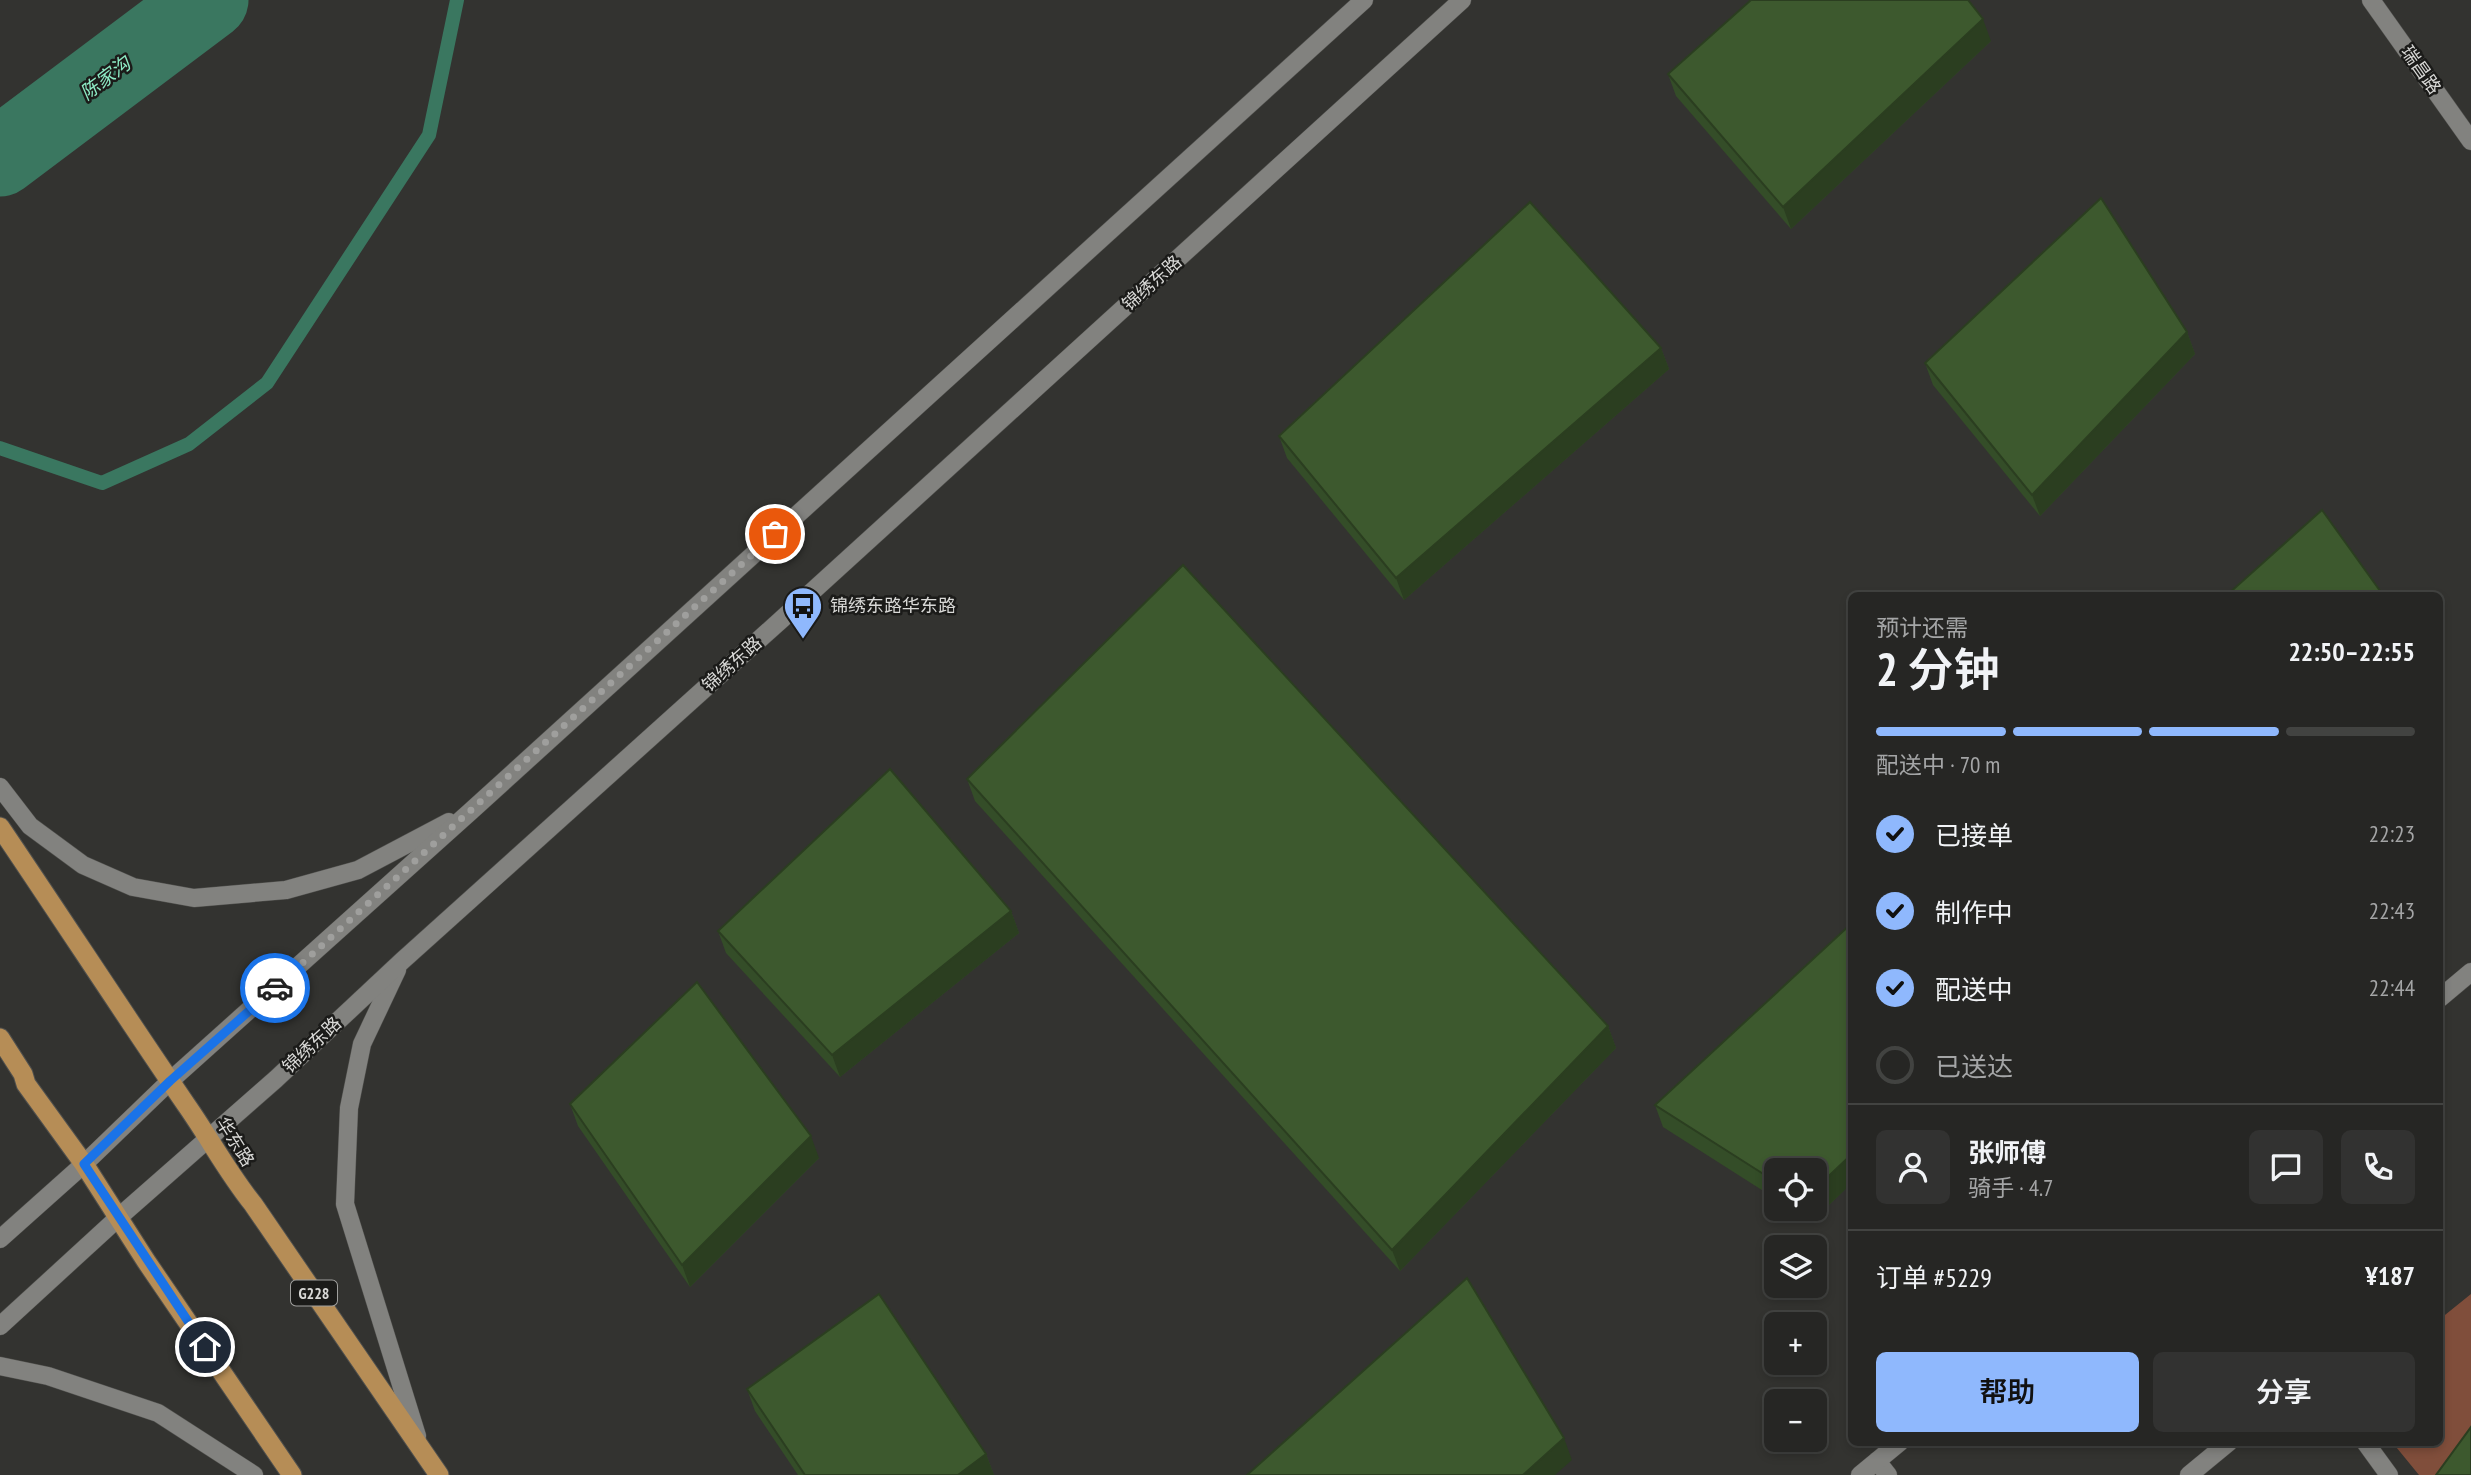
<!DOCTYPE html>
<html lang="zh">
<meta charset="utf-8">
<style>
:root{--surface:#262624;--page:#323231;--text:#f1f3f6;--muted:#a4a5a6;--line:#424341;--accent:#8fb8fd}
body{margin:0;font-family:"PT Sans Narrow","Noto Sans SC",sans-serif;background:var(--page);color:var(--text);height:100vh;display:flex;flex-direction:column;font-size:26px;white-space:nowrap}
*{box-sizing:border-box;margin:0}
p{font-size:23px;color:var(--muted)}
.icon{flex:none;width:38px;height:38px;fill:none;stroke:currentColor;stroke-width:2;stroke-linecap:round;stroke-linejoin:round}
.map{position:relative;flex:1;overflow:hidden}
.drawer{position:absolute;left:1848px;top:592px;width:595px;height:854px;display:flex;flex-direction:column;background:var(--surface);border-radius:10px;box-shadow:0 4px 10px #0003,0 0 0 2px var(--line)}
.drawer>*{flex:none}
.controls{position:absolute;left:1764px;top:1158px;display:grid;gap:14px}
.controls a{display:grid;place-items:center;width:63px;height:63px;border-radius:10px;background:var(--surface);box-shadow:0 4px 10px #0003,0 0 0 2px var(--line);font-size:35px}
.pin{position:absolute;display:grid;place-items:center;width:60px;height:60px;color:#fff;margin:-30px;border:4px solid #fff;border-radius:50%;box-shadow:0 2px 7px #0007}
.courier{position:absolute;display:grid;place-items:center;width:70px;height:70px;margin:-35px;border:5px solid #1a73e8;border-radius:50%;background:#fff;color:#222;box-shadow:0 2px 9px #0007}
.summary em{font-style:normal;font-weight:600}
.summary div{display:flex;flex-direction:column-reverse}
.summary{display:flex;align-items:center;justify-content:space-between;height:119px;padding:0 28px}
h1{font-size:46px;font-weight:600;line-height:52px}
.bar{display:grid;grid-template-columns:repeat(4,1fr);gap:10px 7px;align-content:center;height:84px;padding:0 28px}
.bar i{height:9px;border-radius:5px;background:var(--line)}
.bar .selected{background:var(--accent)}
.bar p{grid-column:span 4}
.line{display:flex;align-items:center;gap:18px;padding:0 28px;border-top:2px solid var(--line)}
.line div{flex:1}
.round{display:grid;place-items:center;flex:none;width:74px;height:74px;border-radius:10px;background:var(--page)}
ol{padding:0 28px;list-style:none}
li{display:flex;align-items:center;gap:21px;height:77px}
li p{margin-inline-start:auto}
li .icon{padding:7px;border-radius:50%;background:var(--accent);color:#111;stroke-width:4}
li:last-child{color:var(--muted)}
li i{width:38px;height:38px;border:4px solid var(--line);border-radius:50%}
.primary-button{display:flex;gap:14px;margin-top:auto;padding:14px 28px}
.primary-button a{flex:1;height:80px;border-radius:10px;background:var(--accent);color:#111;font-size:28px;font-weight:600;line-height:80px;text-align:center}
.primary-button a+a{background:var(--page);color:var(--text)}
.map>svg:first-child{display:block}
</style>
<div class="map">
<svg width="2471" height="1475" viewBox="0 0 2471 1475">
<rect width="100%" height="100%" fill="#333330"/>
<path fill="#804e3b" d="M2471,1294v137l-31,44h-21l-27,-33h48v-123z"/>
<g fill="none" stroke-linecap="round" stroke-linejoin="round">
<path stroke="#3a7760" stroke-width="14" d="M0,448l102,35 87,-39 78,-61 162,-248 28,-135"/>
<path stroke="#3a7760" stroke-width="79" d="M0,157l209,-157"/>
<g stroke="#50504d" stroke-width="19">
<g id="service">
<path d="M2365,1442l24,33"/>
<path d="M1877,1461l11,14"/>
<path d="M2189,1475l40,-33"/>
</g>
</g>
<g stroke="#50504d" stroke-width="19">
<g id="minor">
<path d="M2371,0l100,141"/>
<path d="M2440,998l31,-26"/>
<path d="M1860,1475l40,-33"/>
</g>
</g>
<g stroke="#50504d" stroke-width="19">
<g id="secondary">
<path d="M0,787l30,39 53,39 50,22 61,11 92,-8 72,-20 91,-48"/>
<path d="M397,970l-35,74 -13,64 -4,96 72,232"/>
<path d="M0,1239l84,-75 86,-83 301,-270 893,-811"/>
<path d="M0,1326l119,-109 157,-138 126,-118 380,-342 680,-619"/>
<path d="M0,1366l48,10 110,37 96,62"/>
</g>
</g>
<g stroke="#50504d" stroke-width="21">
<g id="trunk">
<path d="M0,827c63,93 124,187 187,279 23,33 41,67 66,98l186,271"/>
<path d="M0,1038l23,36 3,10 58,80 62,97 146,214"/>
</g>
</g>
<use href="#service" stroke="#82827f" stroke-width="18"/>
<use href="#minor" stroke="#82827f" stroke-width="18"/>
<use href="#secondary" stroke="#82827f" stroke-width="18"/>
<use href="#trunk" stroke="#b68d56" stroke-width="19"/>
</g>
<g fill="#344d28">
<path d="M1991,41l-200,188 -115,-133 -8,-22z"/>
<path d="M2187,332l8,22 -155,162 -107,-131 -8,-22z"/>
<path d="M1661,348l8,21 -265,231 -117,-142 -8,-22z"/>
<path d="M967,779l641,247 8,22 -216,223 -425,-470z"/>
<path d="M1011,911l8,22 -179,144 -114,-124 -8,-22z"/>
<path d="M1852,923v260l-40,38 -19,-12h22l-39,-38v28l-113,-72 -8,-22z"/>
<path d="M570,1104l249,54 -129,129 -112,-161z"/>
<path d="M747,1389l239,65 8,21h-196l-43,-64z"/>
</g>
<g fill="#2b3e20">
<path d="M1983,19l8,22 -200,188 -8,-22z"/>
<path d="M2187,332l8,22 -155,162 -8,-21z"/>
<path d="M1661,348l8,21 -265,231 -8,-22z"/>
<path d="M1011,911l8,22 -179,144 -8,-22z"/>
<path d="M1608,1026l8,22 -216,223 -8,-21z"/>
<path d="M811,1136l8,22 -129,129 -8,-22z"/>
<path d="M1852,1154v29l-40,38 -5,-12h8v-20z"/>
<path d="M1564,1438l8,22 -17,15h-32z"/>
<path d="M986,1454l8,21h-36z"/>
</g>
<g fill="#3d592e" stroke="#2b3e20" stroke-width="2">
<path d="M1751,0h217l15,19 -200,188 -115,-133z"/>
<path d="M2101,198l86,134 -155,163 -107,-132z"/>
<path d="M1530,202l131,146 -265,230 -117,-142z"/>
<path d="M2322,510l61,85h-156z"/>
<path d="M1183,565l425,461 -216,224 -425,-471z"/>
<path d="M890,769l121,142 -179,144 -114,-124z"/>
<path d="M1852,923v231l-37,35v-18h-39v11l-121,-77z"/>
<path d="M697,982l114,154 -129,129 -112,-161z"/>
<path d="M1467,1278l97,160 -41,37h-276z"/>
<path d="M879,1294l107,160 -28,21h-153l-58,-86z"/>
<path d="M2471,1427v48h-35z"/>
</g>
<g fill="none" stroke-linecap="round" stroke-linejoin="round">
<path stroke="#9f9f9d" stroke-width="7" stroke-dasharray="0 12.6" d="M275,988l500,-454"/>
<path stroke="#1a73e8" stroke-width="9" d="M205,1347l-121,-183 86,-83 105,-93"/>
</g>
<defs>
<g id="bus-pin" transform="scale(2.0125)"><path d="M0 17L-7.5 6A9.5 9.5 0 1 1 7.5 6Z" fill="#8fb8fd" stroke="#1b1b19"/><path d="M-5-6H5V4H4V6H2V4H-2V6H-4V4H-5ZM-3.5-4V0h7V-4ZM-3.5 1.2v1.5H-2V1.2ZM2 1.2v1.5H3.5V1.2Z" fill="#111"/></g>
</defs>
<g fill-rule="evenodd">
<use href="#bus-pin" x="803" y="606"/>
</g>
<g text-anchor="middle" stroke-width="5" stroke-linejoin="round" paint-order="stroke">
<rect fill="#1b1b19" stroke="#a0a09e" stroke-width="2" x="291" y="1280.5" width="46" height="25" rx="5"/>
<g font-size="16" font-weight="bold" fill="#d9d9d7">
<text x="314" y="1299">G228</text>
</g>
<g font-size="18" fill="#d9d9d7" stroke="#1b1b19">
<text transform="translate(2421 70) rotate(55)" y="6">瑞昌路</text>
<text transform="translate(1152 283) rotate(-42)" y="6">锦绣东路</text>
<text transform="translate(732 664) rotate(-42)" y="6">锦绣东路</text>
<text transform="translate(312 1045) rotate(-43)" y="6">锦绣东路</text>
<text transform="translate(235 1142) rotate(58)" y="6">华东路</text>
</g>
<g font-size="18" fill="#d9d9d7" stroke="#1b1b19" text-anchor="start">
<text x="830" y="612">锦绣东路华东路</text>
</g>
<g font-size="19" font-style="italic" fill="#8eecc6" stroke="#1b1b19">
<text transform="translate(105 78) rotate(-37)" y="7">陈家沟</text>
</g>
</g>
</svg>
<div class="controls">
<a><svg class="icon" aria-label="locate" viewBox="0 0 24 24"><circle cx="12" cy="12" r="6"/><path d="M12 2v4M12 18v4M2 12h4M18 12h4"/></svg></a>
<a><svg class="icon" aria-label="layers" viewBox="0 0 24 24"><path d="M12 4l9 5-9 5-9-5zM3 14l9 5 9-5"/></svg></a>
<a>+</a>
<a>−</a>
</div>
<div class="pin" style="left:775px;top:534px;background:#ea580c"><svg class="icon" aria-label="bag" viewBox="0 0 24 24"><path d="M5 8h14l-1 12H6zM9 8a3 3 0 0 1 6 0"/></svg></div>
<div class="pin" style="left:205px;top:1347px;background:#1f2937"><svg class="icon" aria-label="home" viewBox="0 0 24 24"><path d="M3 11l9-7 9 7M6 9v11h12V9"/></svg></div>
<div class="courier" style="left:275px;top:988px"><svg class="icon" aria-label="car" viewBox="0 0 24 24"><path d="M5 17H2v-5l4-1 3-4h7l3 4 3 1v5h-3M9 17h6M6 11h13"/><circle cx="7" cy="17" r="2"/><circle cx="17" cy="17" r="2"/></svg></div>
<section class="drawer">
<div class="summary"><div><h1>2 分钟</h1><p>预计还需</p></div><em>22:50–22:55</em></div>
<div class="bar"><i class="selected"></i><i class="selected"></i><i class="selected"></i><i></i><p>配送中 · 70 m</p></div>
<ol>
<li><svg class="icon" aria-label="check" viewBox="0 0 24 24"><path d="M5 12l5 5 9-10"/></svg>已接单<p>22:23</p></li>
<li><svg class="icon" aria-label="check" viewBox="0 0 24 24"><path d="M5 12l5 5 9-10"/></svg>制作中<p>22:43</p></li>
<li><svg class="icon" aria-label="check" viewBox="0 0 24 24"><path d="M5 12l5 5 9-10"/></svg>配送中<p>22:44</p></li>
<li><i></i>已送达</li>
</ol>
<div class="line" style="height:126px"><a class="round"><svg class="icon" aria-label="person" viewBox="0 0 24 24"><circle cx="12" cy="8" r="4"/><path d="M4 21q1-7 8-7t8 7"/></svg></a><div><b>张师傅</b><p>骑手 · 4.7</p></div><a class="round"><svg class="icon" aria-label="chat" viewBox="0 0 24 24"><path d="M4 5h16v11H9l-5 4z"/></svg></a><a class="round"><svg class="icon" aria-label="phone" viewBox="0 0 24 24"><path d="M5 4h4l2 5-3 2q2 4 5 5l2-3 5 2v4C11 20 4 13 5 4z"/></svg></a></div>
<div class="line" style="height:91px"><div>订单 #5229</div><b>¥187</b></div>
<div class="primary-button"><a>帮助</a><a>分享</a></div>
</section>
</div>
